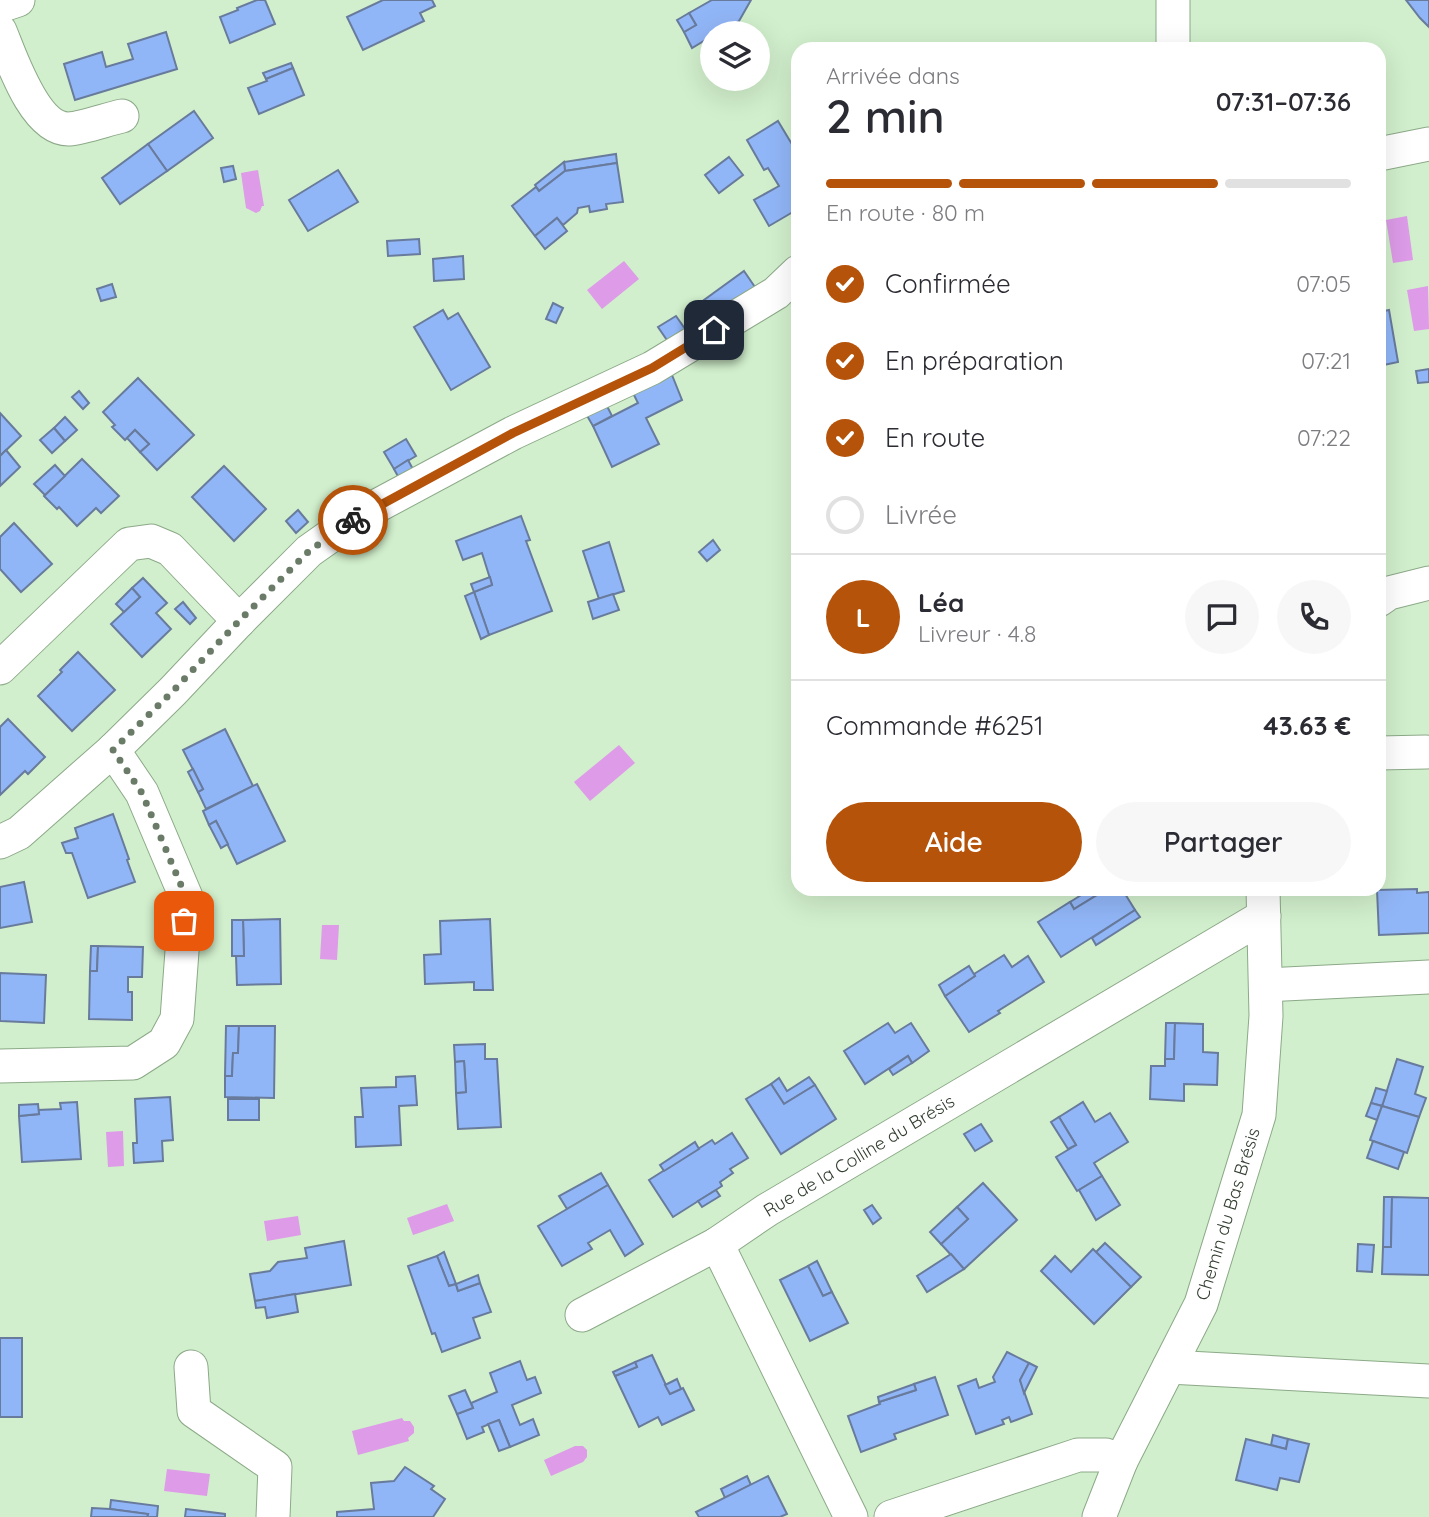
<!DOCTYPE html>
<html lang="fr">
<meta charset="utf-8">
<style>
:root{--surface:#fff;--page:#f7f7f7;--text:#2b2b33;--muted:#7c7c81;--line:#e1e1e2;--accent:#b45309}
body{margin:0;font-family:Quicksand,sans-serif;background:var(--page);color:var(--text);height:100vh;display:flex;flex-direction:column;font-size:26px;white-space:nowrap}
*{box-sizing:border-box;margin:0}
p{font-size:23px;color:var(--muted)}
.icon{flex:none;width:38px;height:38px;fill:none;stroke:currentColor;stroke-width:2;stroke-linecap:round;stroke-linejoin:round}
.map{position:relative;flex:1;overflow:hidden}
.panel{position:absolute;left:791px;top:42px;width:595px;height:854px;display:flex;flex-direction:column;background:var(--surface);border-radius:21px;box-shadow:0 7px 28px #0002}
.panel>*{flex:none}
.tools{position:absolute;left:700px;top:21px;display:grid;gap:14px}
.tools a{display:grid;place-items:center;width:70px;height:70px;border-radius:50%;background:var(--surface);box-shadow:0 7px 28px #0002;font-size:35px}
.pin{position:absolute;display:grid;place-items:center;width:60px;height:60px;color:#fff;margin:-30px;border-radius:14px;box-shadow:0 4px 10px #0006}
.courier{position:absolute;display:grid;place-items:center;width:70px;height:70px;margin:-35px;border:5px solid #b45309;border-radius:50%;background:#fff;color:#222;box-shadow:0 2px 9px #0007}
.head em{font-style:normal;font-weight:600}
.head div{display:flex;flex-direction:column-reverse}
.head{display:flex;align-items:center;justify-content:space-between;height:119px;padding:0 35px}
h1{font-size:46px;font-weight:600;line-height:52px}
.bar{display:grid;grid-template-columns:repeat(4,1fr);gap:10px 7px;align-content:center;height:84px;padding:0 35px}
.bar i{height:9px;border-radius:5px;background:var(--line)}
.bar .selected{background:var(--accent)}
.bar p{grid-column:span 4}
.line{display:flex;align-items:center;gap:18px;padding:0 35px;border-top:2px solid var(--line)}
.line div{flex:1}
.round{display:grid;place-items:center;flex:none;width:74px;height:74px;border-radius:37px;background:var(--page)}
ol{padding:0 35px;list-style:none}
li{display:flex;align-items:center;gap:21px;height:77px}
li p{margin-inline-start:auto}
li .icon{padding:7px;border-radius:50%;background:var(--accent);color:#fff;stroke-width:4}
li:last-child{color:var(--muted)}
li i{width:38px;height:38px;border:4px solid var(--line);border-radius:50%}
.button{display:flex;gap:14px;margin-top:auto;padding:14px 35px}
.button a{flex:1;height:80px;border-radius:42px;background:var(--accent);color:#fff;font-size:28px;font-weight:600;line-height:80px;text-align:center}
.button a+a{background:var(--page);color:var(--text)}
.map>svg:first-child{display:block}
</style>
<div class="map">
<svg width="1429" height="1517" viewBox="0 0 1429 1517">
<rect width="100%" height="100%" fill="#d1efcc"/>
<g fill="#dd9be8">
<path d="M258,170l6,36h-2l-2,5 -4,2 -10,-5 -5,-35z"/>
<path d="M1407,216l6,44 -20,3 -7,-43z"/>
<path d="M624,261l15,18 -37,30 -15,-19z"/>
<path d="M1428,286l1,43 -15,2 -7,-41z"/>
<path d="M619,745l16,18 -45,38 -16,-19z"/>
<path d="M322,925h17l-2,35 -17,-1z"/>
<path d="M123,1131l1,35 -16,1 -2,-35z"/>
<path d="M447,1204l7,17 -41,14 -6,-17z"/>
<path d="M298,1216l3,19 -34,6 -3,-20z"/>
<path d="M402,1418l2,3h6l4,6v6l-6,5 1,3 -51,14 -6,-24z"/>
<path d="M575,1446h8l4,4v7l-4,5 -32,14 -7,-16z"/>
<path d="M167,1469l43,5 -3,22 -43,-5z"/>
</g>
<g fill="#91b6f7" stroke="#687b9d" stroke-width="2">
<path d="M257,0h8l10,24 -45,19 -10,-26 18,-7 -1,-2z"/>
<path d="M383,0h49l3,6 -15,7 4,8 -61,29 -16,-33z"/>
<path d="M712,0h39l-12,21 -21,12h-6v3l-20,12 -8,-16 12,-7 -7,-12z"/>
<path d="M1406,0h23v27l-9,-9z"/>
<path d="M689,13l7,12 -12,7 -7,-12z"/>
<path d="M166,32l11,37 -102,31 -11,-36 38,-12 4,15 27,-8 -5,-15z"/>
<path d="M291,63l2,5 -27,11 -3,-6z"/>
<path d="M293,68l11,27 -45,19 -11,-26 19,-7 -1,-2z"/>
<path d="M194,111l19,27 -46,33 -19,-27z"/>
<path d="M778,121l18,30 -3,2 5,8v48l-29,17 -15,-26 25,-14 -11,-18 -4,2 -17,-30z"/>
<path d="M148,144l19,27 -47,33 -18,-26z"/>
<path d="M616,154l1,9 -52,8 -1,-9z"/>
<path d="M729,157l14,18 -24,18 -14,-18z"/>
<path d="M564,162l1,9 -26,20 -4,-6z"/>
<path d="M617,163l6,39 -17,2 1,5 -17,3 -1,-6 -11,2 -1,5 -14,12 -6,-7 -22,18 -23,-30 24,-19 3,4 26,-20z"/>
<path d="M233,166l3,13 -12,3 -3,-14z"/>
<path d="M338,170l20,32 -50,29 -19,-31z"/>
<path d="M557,218l10,13 -22,18 -10,-13z"/>
<path d="M419,239l1,15 -32,2 -1,-15z"/>
<path d="M463,256l1,23 -30,2 -1,-22z"/>
<path d="M744,271l15,22 -40,28 -15,-21z"/>
<path d="M112,284l4,13 -15,4 -4,-12z"/>
<path d="M553,303l10,5 -7,15 -10,-4z"/>
<path d="M443,310l5,9 10,-6 32,54 -39,23 -37,-63z"/>
<path d="M1389,310l9,52 -19,4v-54z"/>
<path d="M676,316l14,20 -19,10 -13,-19z"/>
<path d="M1429,369v13l-11,1 -2,-12z"/>
<path d="M672,375l10,25 -36,18 13,26 -47,23 -19,-41 45,-23 -7,-14z"/>
<path d="M138,378l56,57 -37,35 -17,-18 9,-8 -14,-14 -10,10 -13,-13 3,-2 -12,-13z"/>
<path d="M79,391l10,12 -6,6 -11,-12z"/>
<path d="M606,404l6,12 -19,10 -7,-12z"/>
<path d="M0,413l21,23 -21,20z"/>
<path d="M65,417l12,13 -12,11 -11,-13z"/>
<path d="M54,428l11,13 -13,12 -12,-13z"/>
<path d="M135,430l14,14 -9,8 -13,-14z"/>
<path d="M406,439l10,17 -22,13 -10,-17z"/>
<path d="M6,450l14,17 -20,19v-30z"/>
<path d="M82,459l37,37 -18,17 -5,-5 -19,18 -18,-19 -2,2 -13,-13z"/>
<path d="M408,460l7,13 -15,7 -6,-11z"/>
<path d="M55,465l10,11 -20,19 -11,-11z"/>
<path d="M224,466l42,43 -32,32 -42,-44z"/>
<path d="M298,510l10,12 -12,11 -10,-12z"/>
<path d="M521,516l9,24 -4,1 26,70 -63,24 -15,-43 18,-7 -10,-32 -19,7 -7,-19z"/>
<path d="M14,523l38,41 -31,28 -21,-23v-32z"/>
<path d="M713,540l7,10 -13,11 -8,-9z"/>
<path d="M609,542l15,49 -25,8 -16,-48z"/>
<path d="M490,577l2,8 -18,7 -3,-8z"/>
<path d="M143,578l24,25 -11,10 15,16 -29,28 -31,-33 29,-27 -8,-9z"/>
<path d="M132,588l8,9 -16,15 -8,-8z"/>
<path d="M474,592l15,43 -8,4 -16,-43z"/>
<path d="M613,594l6,16 -26,9 -5,-17z"/>
<path d="M183,602l13,16 -6,6 -15,-15z"/>
<path d="M78,652l37,38 -43,41 -34,-35 24,-24 -2,-2z"/>
<path d="M8,719l37,38 -17,17 -3,-3 -25,24v-68z"/>
<path d="M225,729l28,57 -47,23 -8,-17 5,-3 -20,-39z"/>
<path d="M193,769l10,20 -5,3 -10,-20z"/>
<path d="M257,784l28,57 -48,23 -21,-43 -7,4 -6,-14z"/>
<path d="M113,814l16,45 -2,1 8,22 -47,16 -16,-45h-6l-4,-10 16,-5 -3,-10z"/>
<path d="M216,821l12,23 -7,4 -12,-23z"/>
<path d="M24,882l8,40 -32,6v-41z"/>
<path d="M1091,889h13l1,1 -31,19 -4,-7z"/>
<path d="M1104,889h18l13,21 -74,47 -23,-35 32,-20 4,7 31,-19z"/>
<path d="M1417,889v4l12,-1v41l-50,2 -2,-45z"/>
<path d="M1135,910l5,7 -44,28 -4,-7z"/>
<path d="M280,919l1,65 -44,1 -1,-29h8l-1,-36z"/>
<path d="M490,919l3,71h-19v-8l-49,2 -1,-29 17,-1 -1,-33z"/>
<path d="M232,920h11l1,36h-12z"/>
<path d="M91,946h7l-1,25h-7z"/>
<path d="M98,946l45,1 -1,30h-14v15h4v28l-43,-1 1,-48h7z"/>
<path d="M1004,955l8,12 16,-11 16,26 -46,29 2,2 -31,19 -24,-36 30,-20 -1,-2z"/>
<path d="M969,966l6,10 -30,20 -6,-11z"/>
<path d="M0,973l46,2 -2,48 -44,-2z"/>
<path d="M888,1023l7,10 16,-10 18,28 -17,12 -4,-7 -43,28 -21,-33z"/>
<path d="M1166,1023h9l-1,36h-9z"/>
<path d="M1175,1023l28,1v28l15,1 -1,32 -33,-1v17l-34,-2 1,-33h14v-7h9z"/>
<path d="M226,1026h13l-1,27h-5l-1,23h-7z"/>
<path d="M239,1026h36l-1,72 -49,-1v-21h7l1,-23h5z"/>
<path d="M485,1044v15h12l4,68 -43,2 -2,-36 10,-1 -2,-31 -9,1 -1,-17z"/>
<path d="M908,1056l4,7 -19,12 -4,-6z"/>
<path d="M1397,1059l26,8 -8,27 11,4 -7,19 -37,-11z"/>
<path d="M464,1061l2,31 -10,1 -1,-31z"/>
<path d="M415,1076l2,29 -18,1 2,39 -45,2 -1,-30h8l-2,-29 35,-1v-10z"/>
<path d="M809,1077l6,8 -31,19 -13,-20 8,-6 8,13z"/>
<path d="M771,1084l13,20 31,-19 21,34 -55,35 -35,-55z"/>
<path d="M1376,1088l11,3 -5,15 -11,-3z"/>
<path d="M170,1097l3,43 -11,1 1,20 -29,2 -1,-20h4l-2,-44z"/>
<rect x="228" y="1099" width="31" height="21"/>
<path d="M77,1102l4,57 -59,3 -3,-46 20,-2 -1,-4 23,-1 -1,-6z"/>
<path d="M1083,1102l12,20 15,-9 18,29 -34,21 8,13 -25,15 -21,-34 20,-12 -17,-28z"/>
<path d="M1371,1103l11,3 -5,14 -11,-4z"/>
<path d="M38,1104l1,10 -20,2v-11z"/>
<path d="M1382,1106l37,11 -12,36 -37,-13z"/>
<path d="M1059,1117l17,28 -8,4 -17,-27z"/>
<path d="M981,1124l11,17 -17,10 -11,-17z"/>
<path d="M732,1133l16,25 -18,11 3,4 -13,9 2,4 -49,31 -24,-37 63,-40 3,4z"/>
<path d="M1373,1141l31,11 -6,17 -31,-11z"/>
<path d="M695,1142l4,7 -35,22 -4,-6z"/>
<path d="M601,1173l7,12 -41,24 -8,-13z"/>
<path d="M1102,1176l18,29 -24,15 -17,-30z"/>
<path d="M983,1183l34,37 -53,49 -23,-25 27,-25 -11,-12z"/>
<path d="M608,1185l35,59 -18,12 -15,-26 -22,13 4,6 -30,17 -24,-40z"/>
<path d="M716,1190l4,6 -18,11 -4,-6z"/>
<path d="M1384,1197h8l-1,50h-8z"/>
<path d="M1392,1197l37,1v77l-47,-1 1,-27h8z"/>
<path d="M872,1205l9,13 -8,6 -9,-14z"/>
<path d="M957,1207l11,12 -27,25 -11,-12z"/>
<path d="M344,1241l7,44 -96,16 -5,-27 20,-3 8,-9 29,-4 -2,-10z"/>
<path d="M1105,1243l36,34 -10,10 -35,-35z"/>
<path d="M1358,1244l16,1 -2,27 -15,-1z"/>
<path d="M1093,1249l38,38 -37,37 -53,-53 14,-15 16,16z"/>
<path d="M444,1252l12,32 -7,2 -12,-30z"/>
<path d="M951,1254l13,15 -37,23 -10,-16z"/>
<path d="M437,1256l12,30 7,-2 2,7 22,-8 11,29 -18,6 7,20 -38,14 -7,-19 -3,1 -24,-68z"/>
<path d="M817,1261l15,31 -9,4 -15,-30z"/>
<path d="M808,1266l15,30 9,-4 16,31 -38,18 -30,-61z"/>
<path d="M478,1275l2,8 -22,8 -2,-7z"/>
<path d="M295,1294l3,18 -31,6 -2,-11 -9,1 -1,-7z"/>
<rect x="0" y="1338" width="22" height="79"/>
<path d="M1007,1352l22,11 -9,17 12,34 -21,8 -2,-5 -7,3 2,4 -28,10 -18,-48 18,-7 3,9 16,-6 -2,-5z"/>
<path d="M652,1355l18,39 13,-6 11,22 -32,15 -4,-8 -19,10 -24,-51 22,-9 -2,-5z"/>
<path d="M520,1361l7,19 8,-3 6,16 -29,12 8,20 13,-6 6,16 -29,12 -11,-27 -17,7 2,5 -17,7 -10,-25 16,-6 -2,-5 26,-11 -7,-19z"/>
<path d="M635,1362l2,5 -22,9 -2,-4z"/>
<path d="M1029,1363l8,4 -13,26 -4,-13z"/>
<path d="M935,1377l13,38 -54,19 2,5 -35,13 -13,-36 32,-12 -1,-2 37,-12 -2,-6z"/>
<path d="M677,1379l4,10 -11,5 -5,-9z"/>
<path d="M914,1384l2,6 -37,12 -1,-5z"/>
<path d="M465,1390l8,18 -16,6 -8,-18z"/>
<path d="M499,1420l11,27 -11,4 -11,-27z"/>
<path d="M1273,1435l15,4 -2,10 -15,-4z"/>
<path d="M1246,1439l40,10 2,-10 21,5 -10,38 -19,-4 -3,12 -41,-10z"/>
<path d="M405,1467l29,19 -3,3 14,10 -12,18h-96v-5l37,-3 -3,-26 23,-2z"/>
<path d="M747,1476l4,9 -26,13 -4,-9z"/>
<path d="M768,1476l19,38 -7,3h-81l-3,-5z"/>
<path d="M111,1500l47,6 -1,11h-10l1,-3 -38,-5z"/>
<path d="M92,1508l18,1 38,5 -1,3h-56z"/>
<path d="M186,1509l39,5v3h-40z"/>
</g>
<g fill="none" stroke-linecap="round" stroke-linejoin="round">
<g stroke="#8ca988" stroke-width="35">
<g id="minor">
<path d="M1173,0v49"/>
<path d="M0,6l18,-6"/>
<path d="M0,31c11,26 34,99 69,98 14,-1 39,-10 53,-13"/>
<path d="M1379,154l50,-10"/>
<path d="M1379,600l10,-7 40,-10"/>
<path d="M0,668l129,-124 22,-3 19,8 69,72"/>
<path d="M1379,753l47,-1"/>
<path d="M0,842l19,-9 94,-83 60,-59 66,-70 70,-70 51,-36 153,-82 139,-65 124,-75 22,-21"/>
<path d="M1266,985l163,-8"/>
<path d="M0,1066l133,-3 31,-20 13,-24 9,-122 -44,-104 -29,-43"/>
<path d="M582,1315l135,-71"/>
<path d="M191,1367l3,44 81,56 -2,50"/>
<path d="M1169,1367l260,14"/>
<path d="M851,1517l-134,-273 50,-34 497,-294"/>
<path d="M891,1517l187,-62h28l15,6"/>
<path d="M1099,1517l22,-56 80,-157 58,-189 7,-99 -3,-127"/>
</g>
</g>
<use href="#minor" stroke="#fff" stroke-width="33"/>
</g>
<g fill="none" stroke-linecap="round" stroke-linejoin="round">
<path stroke="#6a7c67" stroke-width="7" stroke-dasharray="0 12.6" d="M184,921l2,-24 -44,-104 -29,-43 60,-59 66,-70 70,-70 44,-31"/>
<path stroke="#b45309" stroke-width="9" d="M353,520l160,-87 139,-65 62,-38"/>
</g>
<g text-anchor="middle" stroke-width="5" stroke-linejoin="round" paint-order="stroke">
<g font-size="18" fill="#323e30" stroke="#fff">
<text transform="translate(859 1156) rotate(-31)" y="6">Rue de la Colline du Brésis</text>
<text transform="translate(1228 1214) rotate(-73)" y="6">Chemin du Bas Brésis</text>
</g>
</g>
</svg>
<div class="tools">
<a><svg class="icon" aria-label="layers" viewBox="0 0 24 24"><path d="M12 4l9 5-9 5-9-5zM3 14l9 5 9-5"/></svg></a>
</div>
<div class="pin" style="left:184px;top:921px;background:#ea580c"><svg class="icon" aria-label="bag" viewBox="0 0 24 24"><path d="M5 8h14l-1 12H6zM9 8a3 3 0 0 1 6 0"/></svg></div>
<div class="pin" style="left:714px;top:330px;background:#1f2937"><svg class="icon" aria-label="home" viewBox="0 0 24 24"><path d="M3 11l9-7 9 7M6 9v11h12V9"/></svg></div>
<div class="courier" style="left:353px;top:520px"><svg class="icon" aria-label="bike" viewBox="0 0 24 24"><circle cx="6" cy="16" r="4"/><circle cx="18" cy="16" r="4"/><path d="M6 16l4-8h5l3 8M10 8l3 8H6M13 5h3"/></svg></div>
<section class="panel">
<div class="head"><div><h1>2 min</h1><p>Arrivée dans</p></div><em>07:31–07:36</em></div>
<div class="bar"><i class="selected"></i><i class="selected"></i><i class="selected"></i><i></i><p>En route · 80 m</p></div>
<ol>
<li><svg class="icon" aria-label="check" viewBox="0 0 24 24"><path d="M5 12l5 5 9-10"/></svg>Confirmée<p>07:05</p></li>
<li><svg class="icon" aria-label="check" viewBox="0 0 24 24"><path d="M5 12l5 5 9-10"/></svg>En préparation<p>07:21</p></li>
<li><svg class="icon" aria-label="check" viewBox="0 0 24 24"><path d="M5 12l5 5 9-10"/></svg>En route<p>07:22</p></li>
<li><i></i>Livrée</li>
</ol>
<div class="line" style="height:126px"><b class="round" style="background:var(--accent);color:#fff">L</b><div><b>Léa</b><p>Livreur · 4.8</p></div><a class="round"><svg class="icon" aria-label="chat" viewBox="0 0 24 24"><path d="M4 5h16v11H9l-5 4z"/></svg></a><a class="round"><svg class="icon" aria-label="phone" viewBox="0 0 24 24"><path d="M5 4h4l2 5-3 2q2 4 5 5l2-3 5 2v4C11 20 4 13 5 4z"/></svg></a></div>
<div class="line" style="height:91px"><div>Commande #6251</div><b>43.63 €</b></div>
<div class="button"><a>Aide</a><a>Partager</a></div>
</section>
</div>
